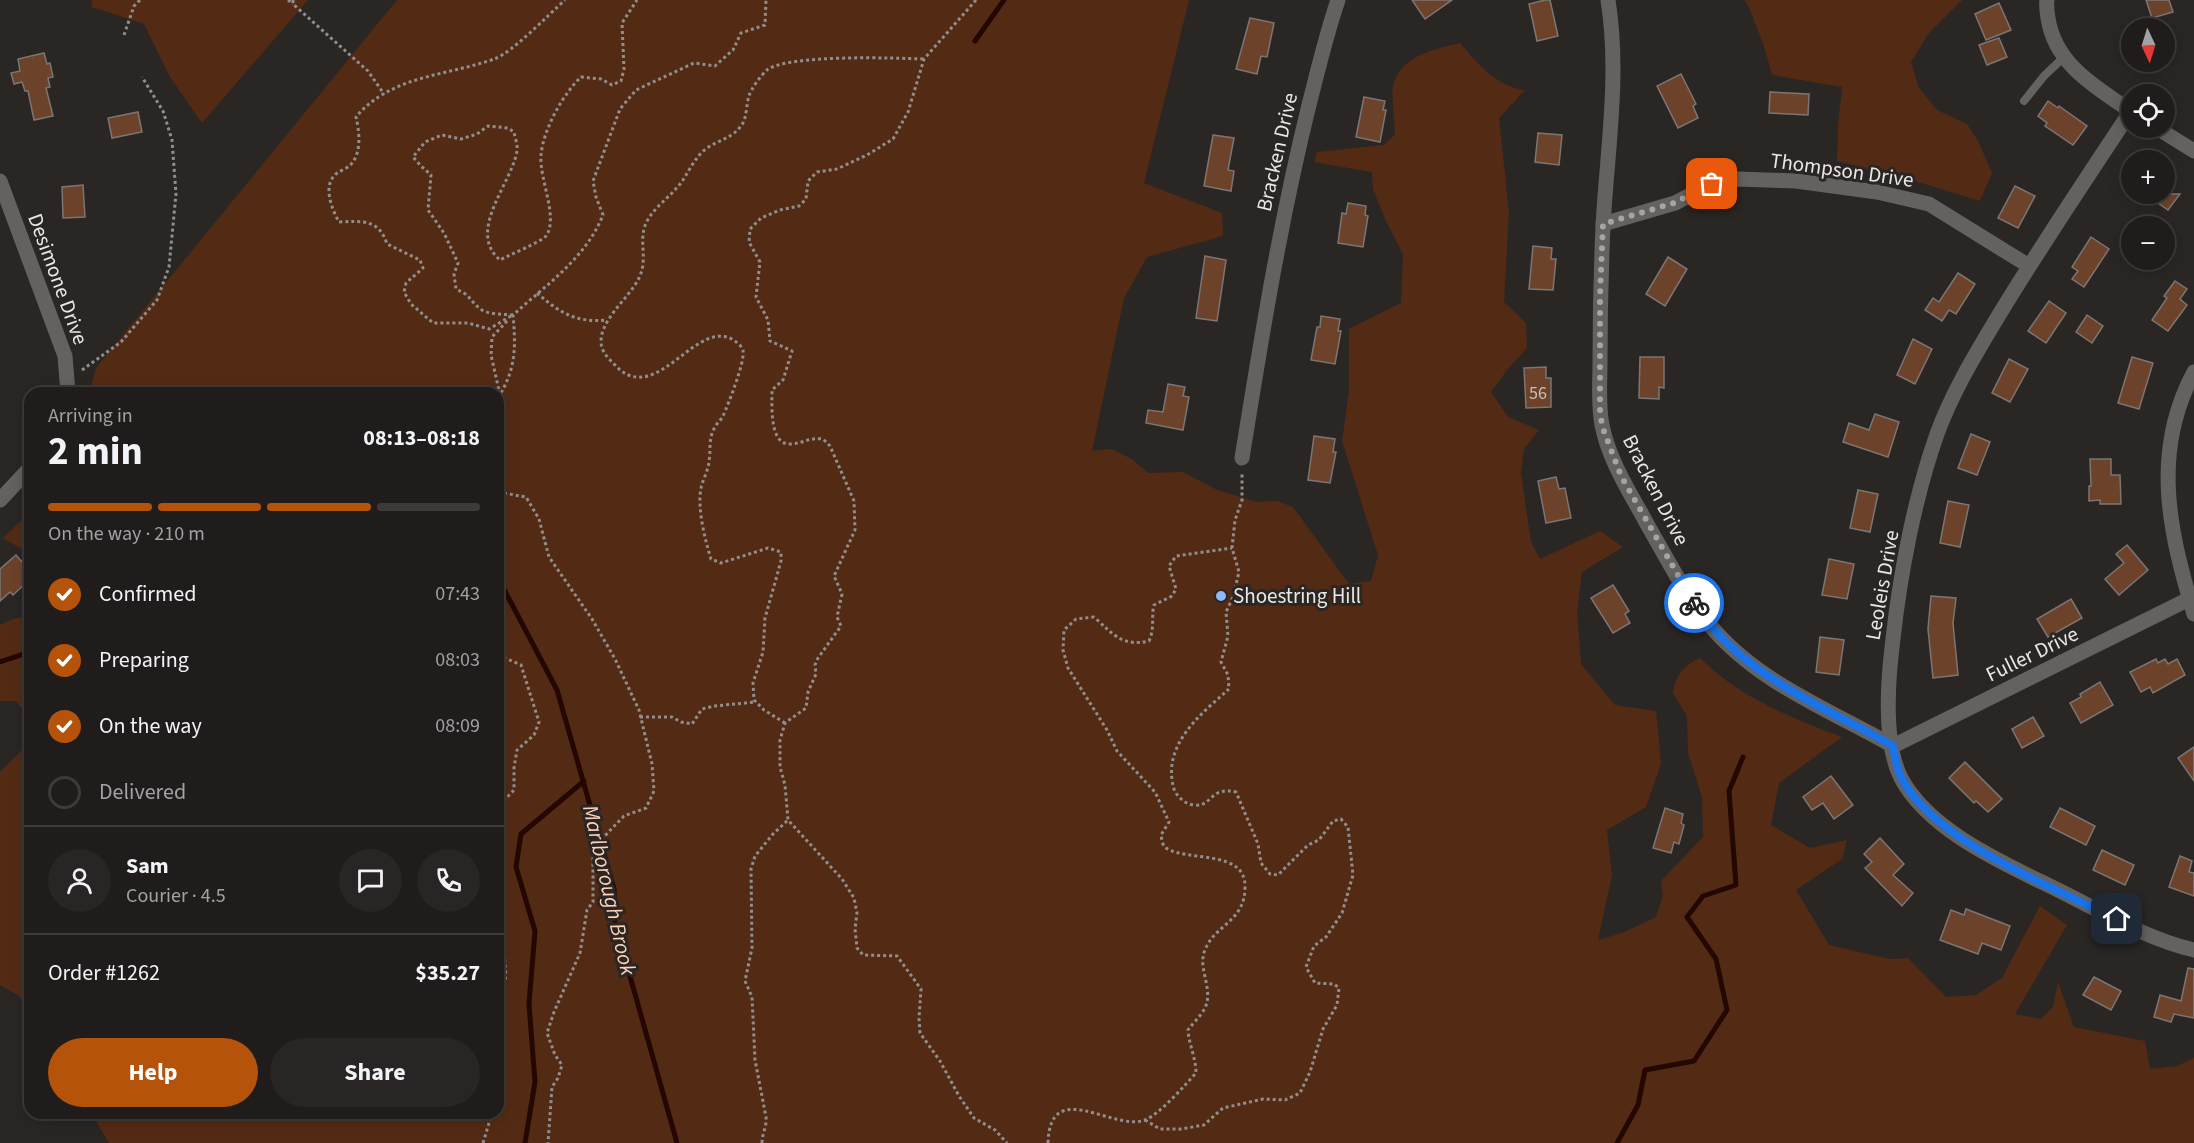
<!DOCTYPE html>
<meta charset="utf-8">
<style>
:root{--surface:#201c1b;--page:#282524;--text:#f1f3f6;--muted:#a2a1a3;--line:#3d3a3a;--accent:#b45309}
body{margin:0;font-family:"Source Sans 3",sans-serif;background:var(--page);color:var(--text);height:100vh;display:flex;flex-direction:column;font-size:22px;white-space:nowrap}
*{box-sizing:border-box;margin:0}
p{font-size:20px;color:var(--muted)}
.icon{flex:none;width:33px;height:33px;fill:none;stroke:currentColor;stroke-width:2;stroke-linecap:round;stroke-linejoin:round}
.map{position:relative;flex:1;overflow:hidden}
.drawer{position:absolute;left:24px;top:387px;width:480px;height:732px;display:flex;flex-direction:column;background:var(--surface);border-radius:18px;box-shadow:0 3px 15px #0003,0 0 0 2px var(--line)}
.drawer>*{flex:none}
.needle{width:39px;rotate:176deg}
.fabs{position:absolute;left:2121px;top:18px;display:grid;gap:12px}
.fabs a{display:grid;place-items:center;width:54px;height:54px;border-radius:50%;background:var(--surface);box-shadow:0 3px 15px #0003,0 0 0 2px var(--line);font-size:30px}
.pin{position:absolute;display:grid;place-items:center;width:51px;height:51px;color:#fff;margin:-26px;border-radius:12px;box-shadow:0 3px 9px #0006}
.courier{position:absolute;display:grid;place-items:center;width:60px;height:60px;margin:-30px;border:4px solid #1a73e8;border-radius:50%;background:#fff;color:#222;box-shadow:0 2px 8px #0007}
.headline em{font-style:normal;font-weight:700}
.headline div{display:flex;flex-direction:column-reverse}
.headline{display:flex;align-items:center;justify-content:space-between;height:102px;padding:0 24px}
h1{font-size:39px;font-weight:700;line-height:45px}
.bar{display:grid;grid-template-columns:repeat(4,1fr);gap:9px 6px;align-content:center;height:72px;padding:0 24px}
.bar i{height:8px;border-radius:4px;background:var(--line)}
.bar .active{background:var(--accent)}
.bar p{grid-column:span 4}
.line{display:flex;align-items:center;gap:15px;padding:0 24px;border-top:2px solid var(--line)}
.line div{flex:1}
.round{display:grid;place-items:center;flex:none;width:63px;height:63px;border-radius:32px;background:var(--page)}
ol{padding:0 24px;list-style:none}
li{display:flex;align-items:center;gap:18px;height:66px}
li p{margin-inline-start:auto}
li .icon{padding:6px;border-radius:50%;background:var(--accent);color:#fff;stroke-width:4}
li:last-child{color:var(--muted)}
li i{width:33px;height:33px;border:3px solid var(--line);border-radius:50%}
.action{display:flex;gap:12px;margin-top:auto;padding:12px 24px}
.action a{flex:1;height:69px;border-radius:36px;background:var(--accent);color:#fff;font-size:24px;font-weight:700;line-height:69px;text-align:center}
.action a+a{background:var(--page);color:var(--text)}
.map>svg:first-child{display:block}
</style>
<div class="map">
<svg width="2194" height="1143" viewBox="0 0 2194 1143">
<rect width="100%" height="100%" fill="#2a2624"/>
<g fill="#532b15">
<path d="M92,0h216l-106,123 -32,-46 -26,-53 -52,-17z"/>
<path d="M397,0h792l-45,183 78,30 1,23 -76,21 -23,41 -32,153 19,-2 21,10 16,14 35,-1 34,18 40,12 20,-1 16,6 56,77 22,-3 7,-26 -36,-114 7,-50v-62l52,-26 2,-49 -17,-33 -13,-32 -1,-17 -58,-10 3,-10 67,-7 11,-11c0,-13 -5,-42 -1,-52 10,-27 41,-33 66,-39 17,20 37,44 65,47l-26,28 10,95 -5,89 22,21 1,25 -20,22 -16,22 17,25 31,13 -15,19 -3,24 10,69 9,17 60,-28 23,16 -41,25 -5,40 4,52 34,41 41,6 5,53 -15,43 -39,23 5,45 -14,65 24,-7 34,-16 7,-21 -2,-15 42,-44 -1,-40 -14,-44 -1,-37 -14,-23c4,-20 9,-26 27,-35 40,40 90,59 142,79l-63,46 -8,42 39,23 37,-8 -5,19 -46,31 33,55 61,14 18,-1 38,39 30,-2 26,-17 38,-72 27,19 -52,89 26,5 12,-12 5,-25 16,45 71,14 5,28 27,-3 17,-8v85h-2085l-18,-30h407v-720h-409l7,-25z"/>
<path d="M1744,0h218l-34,34 -17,28 8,26 18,22 30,14 11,17 14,32 -12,28 -65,-20 -78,-20 1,-36 4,-38 -70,-12 -8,-29 -16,-41z"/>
<path d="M28,514l2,2v38l-27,-16z"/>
<path d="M30,615v104l-14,-18h-16v-76l13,-6z"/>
<path d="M30,742v272l-11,-18 -19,-11v-213z"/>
</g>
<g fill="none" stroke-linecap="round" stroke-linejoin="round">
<g stroke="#240700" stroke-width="5">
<path d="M975,41l29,-41"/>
<path d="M498,578l59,112 57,199 1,34 62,220"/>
<path d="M0,662l30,-10"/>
<path d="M525,1143l10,-61 -6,-78 6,-73 -19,-64 5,-33 63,-53"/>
<path d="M1617,1143l21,-38 7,-35 49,-9 33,-51 -11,-51 -29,-42 16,-21 33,-11 -7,-94 14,-34"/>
</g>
</g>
<g fill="#6d422a" stroke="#7b7674" stroke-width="1.5">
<path d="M1412,0h40l-27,19z"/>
<path d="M1545,0h5l8,36 -21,5 -8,-37z"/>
<path d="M2146,0h23l4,12 -21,6z"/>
<path d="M1999,3l12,27 -25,10 -11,-26z"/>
<path d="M1250,18l24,5 -7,34 -6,-1 -4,18 -21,-5z"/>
<path d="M1999,38l8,19 -20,8 -8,-20z"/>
<path d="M44,53l3,11 3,-1 3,14 -5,1 2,9 -4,1 7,28 -19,4 -6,-29h-3l-3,-9 -8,2 -3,-11 9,-2 -2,-12z"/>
<path d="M1681,74l15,30 -3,2 5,12 -20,10 -21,-42z"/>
<path d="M1770,92l39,2 -1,21 -39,-2z"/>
<path d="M1364,97l21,4 -2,9h3l-6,32 -24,-5z"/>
<path d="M2048,101l10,7 1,-2 28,20 -14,19 -28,-19 2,-3 -9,-7z"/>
<path d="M138,112l4,20 -30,6 -4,-20z"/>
<path d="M1538,133l24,2 -3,30 -24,-3z"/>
<path d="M1213,135l21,3 -6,32 6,1 -3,20 -27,-5z"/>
<path d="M83,185l2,32 -22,1 -1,-31z"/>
<path d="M2015,186l20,10 -17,32 -20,-10z"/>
<path d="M2145,194h35l-12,16z"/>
<path d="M1348,203l18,3 -1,9 3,1 -5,31 -25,-4 4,-30 4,1z"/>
<path d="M2091,237l18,12 -25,38 -12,-8 6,-8 -6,-4z"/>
<path d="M1533,246l19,2 -1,11h5l-3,31 -24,-1z"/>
<path d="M1205,256l21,4 -9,61 -21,-3z"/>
<path d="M1668,257l19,12 -22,37 -19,-12z"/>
<path d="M1958,273l17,11 -19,30 -7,-4 -7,11 -17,-11 8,-12 6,4z"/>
<path d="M2175,281l12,8 -7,10 7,6 -19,26 -16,-11 15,-22 -3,-2z"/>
<path d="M2049,301l17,12 -20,30 -18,-12z"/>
<path d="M2087,315l16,11 -11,17 -16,-11z"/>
<path d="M1321,316l19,3 -2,12h3l-6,33 -24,-4 6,-33h3z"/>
<path d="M1913,339l19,10 -17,35 -18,-9z"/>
<path d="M1640,357h24v31l-5,-1v12l-20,-1z"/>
<path d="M2132,357l21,6 -14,46 -21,-6z"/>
<path d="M2009,359l19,10 -18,33 -18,-9z"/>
<path d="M1546,367v11h5v29l-25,1 -2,-40z"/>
<path d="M1168,384l17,3 -2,9 6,1 -6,33 -37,-7 2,-13 15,2z"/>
<path d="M1875,414l24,8 -11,35 -45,-15 6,-19 20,7z"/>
<path d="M1971,434l19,8 -13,33 -19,-7z"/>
<path d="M1314,436l21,3 -2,13h3l-6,31 -22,-3z"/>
<path d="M2090,459h21v16h9l1,29h-21v-4l-11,1v-15h2z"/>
<path d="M1556,477l3,12 6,-1 6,30 -25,5 -8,-42z"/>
<path d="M1858,490l20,4 -8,38 -20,-4z"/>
<path d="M1948,501l21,4 -9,42 -20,-4z"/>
<path d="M2127,545l21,25 -29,25 -14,-16 19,-16 -8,-9z"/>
<path d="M16,555l14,16v8l-17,16 -3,-3 -10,9v-32z"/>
<path d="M1829,559l25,5 -7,35 -25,-4z"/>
<path d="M1613,585l16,26 -4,3 5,9 -17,10 -22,-35z"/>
<path d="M1931,596l25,2 -3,25 5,52 -25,3 -5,-49z"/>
<path d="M2071,599l11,19 -34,19 -11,-18z"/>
<path d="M1820,637l24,3 -5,35 -23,-3z"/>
<path d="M2156,659l2,4 7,-4 3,5 9,-5 8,16 -32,18 -3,-6 -9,5 -11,-20z"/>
<path d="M2100,682l13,23 -32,18 -11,-20 11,-6 -1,-3z"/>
<path d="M2033,717l11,19 -22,12 -10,-19z"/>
<path d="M2194,747v34l-16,-23z"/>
<path d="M1965,762l37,37 -14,13 -12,-11 -2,2 -25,-25z"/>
<path d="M1831,776l22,29 -19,14 -11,-16 -11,7 -9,-13z"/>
<path d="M1665,808l18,6 -2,9 3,2 -5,19 -5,-2 -3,11 -18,-5z"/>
<path d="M2060,808l35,18 -9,19 -36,-18z"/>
<path d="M1880,838l24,26 -11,11 20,18 -11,13 -37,-38 7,-6 -8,-8z"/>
<path d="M2102,850l32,15 -9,20 -32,-15z"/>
<path d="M2180,856l12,5 -3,11 5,1v23l-25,-9z"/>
<path d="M1966,909l44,17 -9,24 -19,-7 -4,11 -38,-14 11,-30 13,5z"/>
<path d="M2188,968l6,1v49l-20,-4 -3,8 -17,-5 6,-22 21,6z"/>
<path d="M2094,977l27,14 -10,19 -28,-15z"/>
</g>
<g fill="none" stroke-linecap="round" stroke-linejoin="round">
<g stroke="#918e8c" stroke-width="3" stroke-dasharray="3 3" stroke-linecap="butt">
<path d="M288,0l5,4"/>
<path d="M293,0v4l75,67 16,23"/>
<path d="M976,0l-52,59 -16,53 -15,27 -26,16 -30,14 -20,3 -9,9 -2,18 -7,7 -19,4 -19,8 -11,11 -1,13 11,20 -4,35 12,23 2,21 22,10 -9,29 -11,10c0,14 -3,55 18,54 12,0 19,-7 33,-5l7,7 24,55 1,29 -21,46 8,18 -5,23 4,9 -23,32 -3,7 1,9 -8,18 -2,16 -21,15 -5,17v27l5,18 3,35 54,59 12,19 3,15 -2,16 2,19 6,7 34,1 24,33 -2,29 1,15 20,28 19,35 15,22 21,12 12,13"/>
<path d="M124,35l10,-29 6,-6"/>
<path d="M537,293c23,20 39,30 70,27"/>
<path d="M513,315c-11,-1 -26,0 -34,-7 -10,-9 -9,-13 -23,-19l-2,-15 4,-11 -14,-30 -16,-23 3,-35 -10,-9 -8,-9 12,-15 17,-7 19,4 16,-5 11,-8 20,2 6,4c1,6 4,13 3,19 -5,32 -51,80 -17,109 9,-5 41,-18 46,-24 13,-18 -7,-57 -5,-81 2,-25 22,-61 40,-78l20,2 11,6 9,-4 3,-12 -2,-46 15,-23"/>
<path d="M511,316l-22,13 -21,-6h-35l-22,-19 -7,-12 2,-9 17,-15 -3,-8 -33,-16c-8,-25 -25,-23 -48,-22 -7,-13 -17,-36 -3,-48 5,-4 13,-6 16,-11 10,-12 7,-33 4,-46 35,-42 91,-41 138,-58 18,-6 55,-45 71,-59"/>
<path d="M82,370l39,-28 36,-42 12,-33 7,-73 -4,-54 -9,-29 -21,-34"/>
<path d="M500,395l-9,-40 1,-18 17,-18"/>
<path d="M498,398c18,-29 18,-50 15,-83 33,-30 73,-57 90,-100l-7,-18 -3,-16 27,-72 16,-19 58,-27 21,3 18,-16 8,-17 24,-8 1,-25"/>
<path d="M498,492l28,5 13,22 10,38 43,62 23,40 24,51 13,54 2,27 -8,17 -22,8 -31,32v54l-6,8 -7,43 -26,59 -7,21 8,22 7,10 -4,13 -6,9 -4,56"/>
<path d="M498,655l23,10 18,57 -5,13 -17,15 -3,18v22l-16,17"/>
<path d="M640,717h32l9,5 11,2 10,-15 12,-3 42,-4"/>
<path d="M785,723l-21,-13 -10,-10 -1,-17 10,-31 2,-34 16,-57v-9l-13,-4 -47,15 -10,-4c-6,-19 -14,-51 -10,-71 2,-9 7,-17 8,-26 2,-13 -1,-23 6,-35 2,-4 6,-7 8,-11 5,-11 22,-54 20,-65 0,-4 -5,-7 -8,-10 -37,-26 -76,63 -116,28 -6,-6 -14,-13 -17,-21 -7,-25 27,-49 37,-70 10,-21 -2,-37 8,-57 9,-16 26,-26 36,-41 7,-11 13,-24 24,-32 12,-8 25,-10 34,-22 6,-7 5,-21 8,-30 2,-7 12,-21 18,-26 21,-16 128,-12 157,-11"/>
<path d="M498,869l8,107 -8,33"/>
<path d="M1145,1120l15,9h21l23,-4 19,-17 40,-9 22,1 15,-7 10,-21 13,-43 14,-24 2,-17 -5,-4 -19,-1 -9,-16 8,-21 12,-9 16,-24 11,-38 -5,-48 -7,-8 -8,2 -14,19 -11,5 -30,30 -8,-1 -9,-11 -3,-19 -22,-52c-26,-6 -24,15 -41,13 -9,0 -18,-8 -21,-16 -13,-44 27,-75 55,-100l-1,-14 -7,-13 7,-26 -2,-24 7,-15 6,-25 -7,-24 3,-28 7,-20v-28"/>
<path d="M483,1143l9,-30"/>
<path d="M762,1143c0,-10 5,-16 4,-26l-11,-57 -3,-63 -7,-16 7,-33 -1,-79 4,-13 18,-22 15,-14"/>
<path d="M1048,1143c2,-67 65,-11 97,-23 15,-6 40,-35 51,-47 0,-15 -7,-28 -8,-43 5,-7 13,-14 17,-22 9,-19 -8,-40 0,-58 10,-26 40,-28 40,-63 1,-38 -58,-25 -79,-39 -4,-3 -4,-8 -5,-13l8,-13 -14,-30 -38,-41 -10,-21 -39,-62 -5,-18 1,-20 12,-11 18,-2c19,17 28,30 55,24 6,-13 2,-24 5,-36l18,-9 4,-7 -7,-23 7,-10 56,-8"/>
</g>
<path stroke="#646261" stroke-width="8" d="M2024,101l20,-25 20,-19"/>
<g stroke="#646261" stroke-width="15">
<path d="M1608,0c12,75 -1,151 -5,226 -2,45 -3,90 -3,136 0,21 -2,43 2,63 7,36 28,67 45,99 19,33 38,70 62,100 47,58 121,86 184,122l296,-147"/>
<path d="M2131,111c-44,66 -88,132 -129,199 -24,40 -49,80 -65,124 -22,62 -37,140 -44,205 -5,39 -10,103 8,139 28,53 104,86 155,111 45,22 90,50 138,61"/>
<path d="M0,181l65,175 3,37"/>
<path d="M1603,224l72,-21 37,-19 26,-5 58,2 81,11 52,12 100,62"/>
<path d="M2194,372c-43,80 -25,159 0,242"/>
<path d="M1242,458c19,-118 38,-236 67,-353 9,-35 17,-70 29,-105"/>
<path d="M0,500l30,-32"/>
</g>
<g stroke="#646261" stroke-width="15">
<path d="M2047,0c-1,6 0,12 1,18 7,47 48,69 84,94"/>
<path d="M2157,128l37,23"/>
</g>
</g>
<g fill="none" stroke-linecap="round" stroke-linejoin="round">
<path stroke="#a7a4a2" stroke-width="6" stroke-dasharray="0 10.8" d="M1694,603l-73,-127 -19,-50 -2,-16v-114l3,-72 71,-21 38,-19"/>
<path stroke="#1a73e8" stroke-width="8" d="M1694,603c46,72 129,103 199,143 2,10 3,21 8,31 32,64 153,111 216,142"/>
</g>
<circle fill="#8cb9fc" stroke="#2a2624" stroke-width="2" cx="1221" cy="596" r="6"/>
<g text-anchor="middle" stroke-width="6" stroke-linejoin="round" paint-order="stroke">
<g font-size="18" fill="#cbbeb7">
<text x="1538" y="399">56</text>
</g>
<g font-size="21" fill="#eae8e6" stroke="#2a2624">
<text transform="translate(1277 152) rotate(-77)" y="7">Bracken Drive</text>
<text transform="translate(1842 170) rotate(8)" y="7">Thompson Drive</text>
<text transform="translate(58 279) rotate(70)" y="7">Desimone Drive</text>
<text transform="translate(1656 490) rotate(63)" y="7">Bracken Drive</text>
<text transform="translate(1882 585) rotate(-80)" y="7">Leoleis Drive</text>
<text transform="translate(2032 654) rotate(-26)" y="7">Fuller Drive</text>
</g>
<g font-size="21" fill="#eae8e6" stroke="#2a2624" text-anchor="start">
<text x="1233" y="603">Shoestring Hill</text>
</g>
<g font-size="22" font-style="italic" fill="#ffd1ba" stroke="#2a2624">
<text transform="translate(610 890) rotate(77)" y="8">Marlborough Brook</text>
</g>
</g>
</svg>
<div class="fabs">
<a><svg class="needle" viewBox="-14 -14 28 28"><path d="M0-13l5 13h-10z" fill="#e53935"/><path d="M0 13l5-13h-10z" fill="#a2a1a3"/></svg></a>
<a><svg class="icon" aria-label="locate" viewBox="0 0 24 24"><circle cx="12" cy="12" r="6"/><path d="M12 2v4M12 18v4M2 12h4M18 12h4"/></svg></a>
<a>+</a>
<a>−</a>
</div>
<div class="pin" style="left:1712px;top:184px;background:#ea580c"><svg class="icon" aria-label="bag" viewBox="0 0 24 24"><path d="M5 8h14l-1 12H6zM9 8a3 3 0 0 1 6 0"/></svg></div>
<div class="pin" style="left:2117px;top:919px;background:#1f2937"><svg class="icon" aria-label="home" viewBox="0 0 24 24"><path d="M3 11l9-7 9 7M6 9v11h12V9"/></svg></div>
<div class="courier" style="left:1694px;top:603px"><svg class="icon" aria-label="bike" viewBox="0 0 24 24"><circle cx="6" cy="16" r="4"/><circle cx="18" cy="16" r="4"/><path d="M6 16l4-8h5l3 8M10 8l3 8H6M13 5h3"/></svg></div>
<section class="drawer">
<div class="headline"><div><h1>2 min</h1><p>Arriving in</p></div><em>08:13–08:18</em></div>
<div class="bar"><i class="active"></i><i class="active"></i><i class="active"></i><i></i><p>On the way · 210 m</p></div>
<ol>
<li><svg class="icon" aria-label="check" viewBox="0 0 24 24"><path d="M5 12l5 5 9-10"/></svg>Confirmed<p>07:43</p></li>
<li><svg class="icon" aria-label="check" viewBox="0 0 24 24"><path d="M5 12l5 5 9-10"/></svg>Preparing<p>08:03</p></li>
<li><svg class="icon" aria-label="check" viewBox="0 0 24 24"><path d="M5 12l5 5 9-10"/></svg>On the way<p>08:09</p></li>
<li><i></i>Delivered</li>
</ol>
<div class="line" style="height:108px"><a class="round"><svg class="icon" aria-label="person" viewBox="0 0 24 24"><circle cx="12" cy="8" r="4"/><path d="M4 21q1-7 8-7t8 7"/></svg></a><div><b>Sam</b><p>Courier · 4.5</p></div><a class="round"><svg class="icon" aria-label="chat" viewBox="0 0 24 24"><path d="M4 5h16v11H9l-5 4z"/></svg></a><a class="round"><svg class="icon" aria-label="phone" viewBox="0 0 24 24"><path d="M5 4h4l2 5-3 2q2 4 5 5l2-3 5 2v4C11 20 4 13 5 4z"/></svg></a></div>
<div class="line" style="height:78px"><div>Order #1262</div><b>$35.27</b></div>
<div class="action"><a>Help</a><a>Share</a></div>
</section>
</div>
